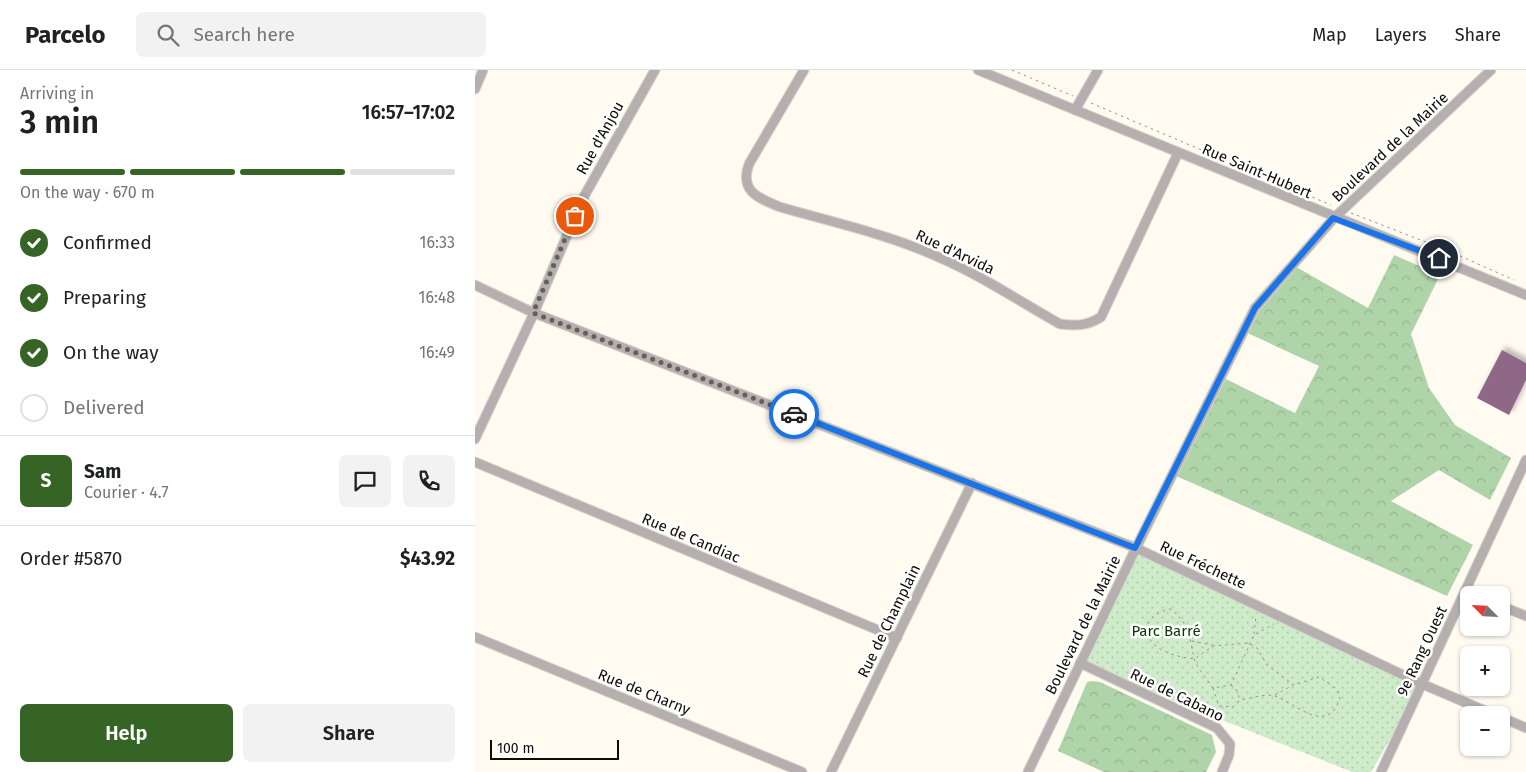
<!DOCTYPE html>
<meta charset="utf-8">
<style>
:root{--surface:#fff;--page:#f2f2f2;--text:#202124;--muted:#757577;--line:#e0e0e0;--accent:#356424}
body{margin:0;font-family:"Fira Sans",sans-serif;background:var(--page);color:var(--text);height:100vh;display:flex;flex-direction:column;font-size:19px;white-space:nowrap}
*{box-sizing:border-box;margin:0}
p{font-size:16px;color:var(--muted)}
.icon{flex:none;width:28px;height:28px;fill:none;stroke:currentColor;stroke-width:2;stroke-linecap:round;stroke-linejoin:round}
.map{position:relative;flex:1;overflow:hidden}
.sheet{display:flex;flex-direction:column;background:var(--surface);width:475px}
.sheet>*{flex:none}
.needle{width:32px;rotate:294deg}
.fabs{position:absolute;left:985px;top:516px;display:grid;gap:10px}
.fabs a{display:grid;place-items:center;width:50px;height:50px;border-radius:8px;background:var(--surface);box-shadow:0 1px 4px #0004;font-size:25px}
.scale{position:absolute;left:15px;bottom:12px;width:129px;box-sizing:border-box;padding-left:5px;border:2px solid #0d0c09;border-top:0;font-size:14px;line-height:18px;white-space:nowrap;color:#0d0c09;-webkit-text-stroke:4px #fff;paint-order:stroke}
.pin{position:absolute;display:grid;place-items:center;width:42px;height:42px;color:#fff;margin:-21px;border:2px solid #fff;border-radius:50%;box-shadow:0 1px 5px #0007}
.courier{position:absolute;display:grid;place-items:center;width:50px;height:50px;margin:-25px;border:4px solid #1a73e8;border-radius:50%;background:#fff;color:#222;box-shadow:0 1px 6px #0007}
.headline em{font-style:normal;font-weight:600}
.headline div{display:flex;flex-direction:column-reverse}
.headline{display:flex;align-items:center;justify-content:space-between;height:85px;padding:0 20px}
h1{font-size:32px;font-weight:600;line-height:38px}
.bar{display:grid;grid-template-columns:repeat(4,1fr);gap:8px 5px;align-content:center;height:60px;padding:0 20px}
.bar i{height:6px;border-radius:4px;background:var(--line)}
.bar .on{background:var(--accent)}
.bar p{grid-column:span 4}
.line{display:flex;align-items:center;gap:12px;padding:0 20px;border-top:1px solid var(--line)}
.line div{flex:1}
.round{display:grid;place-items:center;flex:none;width:52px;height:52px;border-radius:8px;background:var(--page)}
ol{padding:0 20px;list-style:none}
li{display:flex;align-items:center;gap:15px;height:55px}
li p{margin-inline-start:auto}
li .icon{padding:5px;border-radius:50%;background:var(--accent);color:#fff;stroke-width:4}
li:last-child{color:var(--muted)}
li i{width:28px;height:28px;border:2px solid var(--line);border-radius:50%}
.primary-button{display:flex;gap:10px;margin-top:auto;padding:10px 20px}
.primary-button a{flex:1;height:58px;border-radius:8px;background:var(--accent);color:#fff;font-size:20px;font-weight:600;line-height:58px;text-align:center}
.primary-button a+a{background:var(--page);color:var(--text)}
header{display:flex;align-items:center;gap:30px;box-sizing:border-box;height:70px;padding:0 25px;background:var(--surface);border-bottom:1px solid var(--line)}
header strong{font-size:24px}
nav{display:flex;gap:28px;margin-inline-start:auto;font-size:18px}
.search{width:350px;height:45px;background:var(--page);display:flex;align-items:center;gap:12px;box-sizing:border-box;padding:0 18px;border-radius:8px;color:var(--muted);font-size:19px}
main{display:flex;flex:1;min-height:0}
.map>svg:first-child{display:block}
</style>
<header>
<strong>Parcelo</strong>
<div class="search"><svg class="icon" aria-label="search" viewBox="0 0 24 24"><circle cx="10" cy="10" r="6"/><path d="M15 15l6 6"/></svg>Search here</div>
<nav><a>Map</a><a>Layers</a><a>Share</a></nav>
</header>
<main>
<section class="sheet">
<div class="headline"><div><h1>3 min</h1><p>Arriving in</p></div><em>16:57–17:02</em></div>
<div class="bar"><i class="on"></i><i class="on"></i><i class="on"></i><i></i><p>On the way · 670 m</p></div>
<ol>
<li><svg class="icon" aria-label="check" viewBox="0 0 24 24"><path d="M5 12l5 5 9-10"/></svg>Confirmed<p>16:33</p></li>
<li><svg class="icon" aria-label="check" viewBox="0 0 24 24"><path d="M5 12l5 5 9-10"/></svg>Preparing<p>16:48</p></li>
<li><svg class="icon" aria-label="check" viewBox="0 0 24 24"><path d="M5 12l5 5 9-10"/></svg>On the way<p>16:49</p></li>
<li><i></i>Delivered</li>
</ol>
<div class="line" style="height:90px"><b class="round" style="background:var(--accent);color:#fff">S</b><div><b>Sam</b><p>Courier · 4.7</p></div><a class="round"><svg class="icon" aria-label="chat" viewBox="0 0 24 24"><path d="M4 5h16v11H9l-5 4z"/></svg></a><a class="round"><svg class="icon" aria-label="phone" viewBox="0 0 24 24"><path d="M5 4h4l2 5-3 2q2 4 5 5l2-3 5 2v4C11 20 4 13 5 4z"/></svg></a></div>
<div class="line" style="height:65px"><div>Order #5870</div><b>$43.92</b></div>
<div class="primary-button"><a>Help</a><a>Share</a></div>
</section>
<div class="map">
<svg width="1051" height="702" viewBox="0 0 1051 702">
<defs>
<pattern id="green-dots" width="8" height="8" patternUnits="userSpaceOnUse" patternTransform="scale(1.25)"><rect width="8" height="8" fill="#cfecca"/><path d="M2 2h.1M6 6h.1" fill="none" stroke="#b1c9ac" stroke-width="1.8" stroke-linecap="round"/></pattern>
<pattern id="forest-crowns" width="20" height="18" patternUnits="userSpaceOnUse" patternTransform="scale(1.25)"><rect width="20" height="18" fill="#b0d4a9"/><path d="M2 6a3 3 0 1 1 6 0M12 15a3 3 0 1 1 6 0" fill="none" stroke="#96b590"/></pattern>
<filter id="shadow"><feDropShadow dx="3.5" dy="-3.5" stdDeviation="2.5" flood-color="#0004"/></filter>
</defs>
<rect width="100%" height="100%" fill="#fffbf1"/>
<path fill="url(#green-dots)" d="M661,478l286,136 -51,88h-19l-272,-109z"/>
<g fill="url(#forest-crowns)">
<path d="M919,185l46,20 -29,59 18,54 26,37 56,33 -21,42 -51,-30 -48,31 82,44 -26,51 -273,-121 46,-99 75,37 24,-47 -76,-35 48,-67 77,44z"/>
<path d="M617,611l8,1 112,53 4,17 -10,20h-102l-46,-21 29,-69z"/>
</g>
<path fill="#8f6788" filter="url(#shadow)" d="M1027,280l24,13v17l-17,35 -32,-17z"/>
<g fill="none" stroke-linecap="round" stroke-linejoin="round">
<g stroke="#d8d5cc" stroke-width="11">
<g id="minor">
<path d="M329,0l-55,94c-10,27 9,34 31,43 52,15 107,27 156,49 43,18 83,45 124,68 16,2 27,2 41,-7l77,-164"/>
<path d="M503,0l548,225"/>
<path d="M0,19l8,-19"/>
<path d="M600,40l23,-40"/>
<path d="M0,215l59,28 602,235 286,136 73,31"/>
<path d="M0,369l59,-126 48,-113 73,-130"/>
<path d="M0,392l422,176"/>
<path d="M990,521l11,4"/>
<path d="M1026,536l25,10"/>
<path d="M0,567l327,135"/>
<path d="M605,593l137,65 13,16 -1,11 -7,17"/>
<path d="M1026,647l25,11"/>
<path d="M356,702l141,-289"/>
<path d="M553,702l108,-224 119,-240 79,-90 157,-148"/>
<path d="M906,702l145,-312"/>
</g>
</g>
<g stroke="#96948d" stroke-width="1" stroke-dasharray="2.5 4" stroke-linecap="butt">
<path d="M537,0l61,26"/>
<path d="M616,33l240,102"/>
<path d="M876,143l98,38 65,29"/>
<path d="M779,564l2,-18"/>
<path d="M717,571l21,4"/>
<path d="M756,615l5,4 4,11 -7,7 -14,-1 -6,-18 18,-3 23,-50 20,-11"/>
<path d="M738,618c-5,-8 -17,-21 -19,-30 -5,-23 -4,-33 -23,-49 -15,2 -33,16 -20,32 10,12 28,16 43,18l19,-13 36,-3 8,5 10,17 27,20 25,-8 18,12 3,9c-12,39 -45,5 -65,-2 -9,-3 -26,3 -35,4"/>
<path d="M800,625l18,-10"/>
</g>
<use href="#minor" stroke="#b5b0af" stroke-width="9"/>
</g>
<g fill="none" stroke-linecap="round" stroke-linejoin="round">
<path stroke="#62605a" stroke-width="5" stroke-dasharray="0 9" d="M100,146l-42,97 261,101"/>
<path stroke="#1a73e8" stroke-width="6" d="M319,344l341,134 120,-240 78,-90 106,40"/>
</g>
<g text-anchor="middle" stroke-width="5" stroke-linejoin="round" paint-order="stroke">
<g font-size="15" fill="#0d0c09" stroke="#fff">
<text transform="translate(125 68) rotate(-61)" y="5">Rue d'Anjou</text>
<text transform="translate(915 77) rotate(-43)" y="5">Boulevard de la Mairie</text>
<text transform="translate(782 101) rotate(23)" y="5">Rue Saint-Hubert</text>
<text transform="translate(480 182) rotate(25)" y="5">Rue d'Arvida</text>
<text transform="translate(216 468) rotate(23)" y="5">Rue de Candiac</text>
<text transform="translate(728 495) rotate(25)" y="5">Rue Fréchette</text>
<text transform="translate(414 551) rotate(-64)" y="5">Rue de Champlain</text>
<text transform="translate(608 555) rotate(-64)" y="5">Boulevard de la Mairie</text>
<text transform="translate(947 581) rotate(-65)" y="5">9e Rang Ouest</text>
<text transform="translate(169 622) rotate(22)" y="5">Rue de Charny</text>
<text transform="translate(702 625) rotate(26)" y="5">Rue de Cabano</text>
</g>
<g font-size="15" fill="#083900" stroke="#fff">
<text x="691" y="566">Parc Barré</text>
</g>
</g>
</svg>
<div class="fabs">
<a><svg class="needle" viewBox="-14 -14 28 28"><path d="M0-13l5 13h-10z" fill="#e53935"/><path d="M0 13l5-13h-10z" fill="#757577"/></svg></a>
<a>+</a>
<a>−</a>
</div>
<div class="scale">100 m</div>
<div class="pin" style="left:100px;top:146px;background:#ea580c"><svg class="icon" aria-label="bag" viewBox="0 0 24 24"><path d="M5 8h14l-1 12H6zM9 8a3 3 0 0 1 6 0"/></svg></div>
<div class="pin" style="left:964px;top:188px;background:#1f2937"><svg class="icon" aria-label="home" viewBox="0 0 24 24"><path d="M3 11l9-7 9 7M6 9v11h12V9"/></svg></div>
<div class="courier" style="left:319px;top:344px"><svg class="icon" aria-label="car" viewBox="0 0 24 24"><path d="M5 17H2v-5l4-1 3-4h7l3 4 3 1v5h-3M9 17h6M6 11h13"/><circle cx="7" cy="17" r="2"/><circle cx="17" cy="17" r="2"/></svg></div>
</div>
</main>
